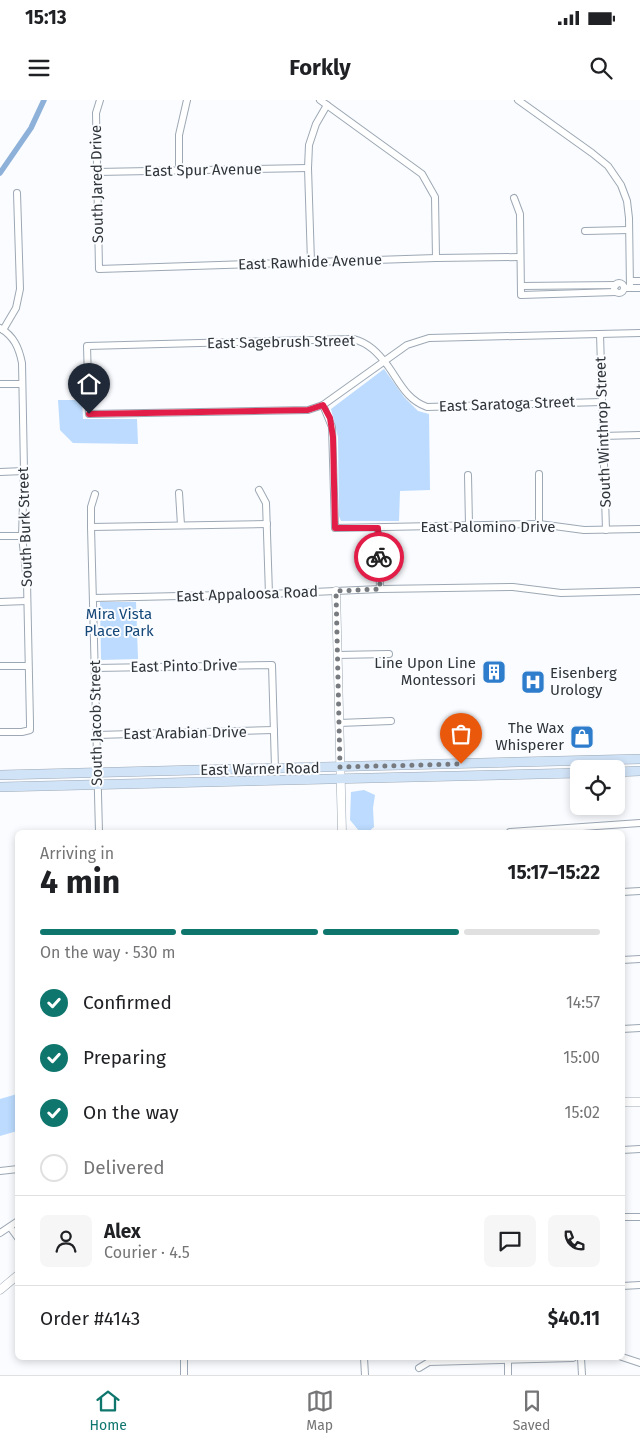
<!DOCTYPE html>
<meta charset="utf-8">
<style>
:root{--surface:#fff;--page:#f6f6f6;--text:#202124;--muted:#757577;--line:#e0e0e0;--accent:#0f766e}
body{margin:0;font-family:"Fira Sans",sans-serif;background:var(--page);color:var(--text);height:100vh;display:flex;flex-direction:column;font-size:19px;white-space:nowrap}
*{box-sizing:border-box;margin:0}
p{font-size:16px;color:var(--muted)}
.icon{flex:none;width:28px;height:28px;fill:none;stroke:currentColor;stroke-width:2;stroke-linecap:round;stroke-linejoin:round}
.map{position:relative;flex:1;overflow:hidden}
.details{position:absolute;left:15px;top:730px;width:610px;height:530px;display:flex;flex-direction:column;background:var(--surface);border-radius:8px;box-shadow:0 2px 8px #0003}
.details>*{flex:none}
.fabs{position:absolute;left:570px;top:660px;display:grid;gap:10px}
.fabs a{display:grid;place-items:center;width:55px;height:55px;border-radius:8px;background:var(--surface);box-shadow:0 2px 8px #0003;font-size:25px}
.pin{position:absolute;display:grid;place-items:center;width:42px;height:42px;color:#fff;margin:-51px -21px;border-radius:50% 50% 50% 0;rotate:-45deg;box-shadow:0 0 5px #0007}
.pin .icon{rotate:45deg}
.courier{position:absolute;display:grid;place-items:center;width:50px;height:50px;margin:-25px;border:4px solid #e11d48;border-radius:50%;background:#fff;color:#222;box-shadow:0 1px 6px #0007}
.headline em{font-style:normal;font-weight:700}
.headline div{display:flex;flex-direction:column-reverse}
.headline{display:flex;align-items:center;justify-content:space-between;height:85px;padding:0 25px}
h1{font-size:32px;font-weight:700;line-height:38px}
.bar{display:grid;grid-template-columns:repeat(4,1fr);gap:8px 5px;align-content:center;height:60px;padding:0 25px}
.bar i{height:6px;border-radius:4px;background:var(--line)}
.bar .current{background:var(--accent)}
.bar p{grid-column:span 4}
.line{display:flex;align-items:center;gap:12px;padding:0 25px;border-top:1px solid var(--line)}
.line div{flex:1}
.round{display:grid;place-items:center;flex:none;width:52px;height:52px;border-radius:8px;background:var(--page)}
ol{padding:0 25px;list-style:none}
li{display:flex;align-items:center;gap:15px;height:55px}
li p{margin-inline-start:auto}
li .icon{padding:5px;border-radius:50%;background:var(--accent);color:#fff;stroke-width:4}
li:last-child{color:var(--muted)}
li i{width:28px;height:28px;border:2px solid var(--line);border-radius:50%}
.status{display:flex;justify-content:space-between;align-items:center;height:35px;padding:0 25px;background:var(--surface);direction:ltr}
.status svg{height:14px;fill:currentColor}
header{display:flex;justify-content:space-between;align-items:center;height:65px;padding:0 25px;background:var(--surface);font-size:22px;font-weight:700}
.tab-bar{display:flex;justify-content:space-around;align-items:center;height:70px;border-top:1px solid var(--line);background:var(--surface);font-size:14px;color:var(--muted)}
.tab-bar a{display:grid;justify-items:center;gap:2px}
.tab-bar .current{color:var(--accent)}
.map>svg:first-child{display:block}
</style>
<div class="status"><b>15:13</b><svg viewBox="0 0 49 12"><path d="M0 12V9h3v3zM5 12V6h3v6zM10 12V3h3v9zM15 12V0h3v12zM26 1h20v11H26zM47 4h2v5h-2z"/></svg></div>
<header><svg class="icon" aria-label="menu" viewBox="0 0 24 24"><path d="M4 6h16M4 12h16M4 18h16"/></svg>Forkly<svg class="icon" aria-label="search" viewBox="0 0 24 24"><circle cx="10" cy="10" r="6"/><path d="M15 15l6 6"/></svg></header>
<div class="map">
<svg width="640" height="1275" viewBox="0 0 640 1275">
<rect width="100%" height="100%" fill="#fafcff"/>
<g fill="#bcdbfe">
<path d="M384,269l20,28 14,14 11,3 1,76 -30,1 -1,30h-58l-2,-5 -1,-79 -7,-28z"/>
<path d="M58,300h24l1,19h54l1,25 -65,-1 -13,-13z"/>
<path d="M100,502h36l2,57 -37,1z"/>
<path d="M364,690l11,5 -2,13 1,19 -6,5h-8l-10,-12 1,-28z"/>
<path d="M17,994v37l-17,5v-37z"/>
</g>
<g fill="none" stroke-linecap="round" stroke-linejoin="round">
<path stroke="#8eb1d9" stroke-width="5.5" d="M0,73l31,-45 13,-28"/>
<g stroke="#9da8b4" stroke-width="8">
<g id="minor">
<path d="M100,0l-4,13 3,156 337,-11 84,-1"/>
<path d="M320,0l102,74 13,23 1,61"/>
<path d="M518,0l74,53 16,13 13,19 6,16 2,17 1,70"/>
<path d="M179,70v-35l8,-35"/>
<path d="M97,72l211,-4"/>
<path d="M514,98l6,16 1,81 95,-3"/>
<path d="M585,131l44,-1"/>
<path d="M311,162l-3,-94 1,-23 7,-21 11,-19"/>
<path d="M630,181h10"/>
<circle cx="619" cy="188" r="5"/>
<path d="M521,186l95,-1"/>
<path d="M626,188h14"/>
<path d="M0,228c14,8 19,20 22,35l2,108 -2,65 5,46 3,141v7l-8,2h-22"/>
<path d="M3,230l13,-22 4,-19 -3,-96"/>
<path d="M600,234l6,196"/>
<path d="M0,284h21"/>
<path d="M601,302l-174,5c-20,-7 -27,-24 -39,-41 -10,-13 -19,-23 -35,-27l-266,7 2,68 219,-4 15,-5 84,-60 22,-7 211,-5"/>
<path d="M323,305l9,22 3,101 204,-4 45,6 56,-1"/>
<path d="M602,336l38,-1"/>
<path d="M0,372l24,-1"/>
<path d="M539,374v50"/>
<path d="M468,375l1,50"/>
<path d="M259,390l7,13 3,91"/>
<path d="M179,393l2,32"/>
<path d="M95,394l-4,13v20l8,305"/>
<path d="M91,427l176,-3"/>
<path d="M378,428l2,61"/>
<path d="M0,436h22"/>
<path d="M93,498l176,-4 111,-5 133,-2 48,6 79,-2"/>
<path d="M0,502l27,-1"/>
<path d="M337,555l52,-1"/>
<path d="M0,566h28"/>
<path d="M95,568l177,-3 3,103"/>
<path d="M339,623l52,-2"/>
<path d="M97,635l177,-5"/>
<path d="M510,732l130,-9"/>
<path d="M622,792l18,-1"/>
<path d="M622,860l18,-1"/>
<path d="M622,929l18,-1"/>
<path d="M622,1050l18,-1"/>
<path d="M0,1071l18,-2"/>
<path d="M622,1117h18"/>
<path d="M10,1127l8,11"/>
<path d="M0,1133l18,-12"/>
<path d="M622,1186l18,-1"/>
<path d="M622,1257l18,6"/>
<path d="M184,1258v17"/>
<path d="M364,1258l1,17"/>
<path d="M581,1258l1,17"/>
<path d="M508,1259v16"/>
<path d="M419,1268l10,-6 144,-4"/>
</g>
</g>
<g stroke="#9da8b4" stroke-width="9">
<g id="tertiary">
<path d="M336,491l6,241"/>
<path d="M622,1002h18"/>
<path d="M0,1190l18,-15"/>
</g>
</g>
<g stroke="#9da8b4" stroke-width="10">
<g id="secondary">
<path d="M616,672l24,-1"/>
<path d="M0,675l640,-16"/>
<path d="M0,687l579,-14"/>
</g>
</g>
<use href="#minor" stroke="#fff" stroke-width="6"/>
<use href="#tertiary" stroke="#fff" stroke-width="8"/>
<use href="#secondary" stroke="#d1e3f7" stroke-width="9"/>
</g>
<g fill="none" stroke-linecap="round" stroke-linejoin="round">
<path stroke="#777b7f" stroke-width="5" stroke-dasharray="0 9" d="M379,457l1,32 -44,2 4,176 121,-3"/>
<path stroke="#e11d48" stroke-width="6" d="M89,314l219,-4 15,-5 7,13 3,19 2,91h43l1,29"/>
</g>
<defs>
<g id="building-square" transform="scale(1.25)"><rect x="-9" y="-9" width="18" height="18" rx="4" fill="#2e7dcc" stroke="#fafcff"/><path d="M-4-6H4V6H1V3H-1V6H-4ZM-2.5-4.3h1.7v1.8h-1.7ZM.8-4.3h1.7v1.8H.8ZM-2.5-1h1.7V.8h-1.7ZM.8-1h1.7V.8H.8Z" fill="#fff"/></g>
<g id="hospital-square" transform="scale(1.25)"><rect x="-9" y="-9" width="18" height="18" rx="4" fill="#2e7dcc" stroke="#fafcff"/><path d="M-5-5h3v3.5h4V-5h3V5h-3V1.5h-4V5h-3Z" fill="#fff"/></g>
<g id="shop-square" transform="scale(1.25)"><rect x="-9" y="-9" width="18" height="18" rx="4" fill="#2e7dcc" stroke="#fafcff"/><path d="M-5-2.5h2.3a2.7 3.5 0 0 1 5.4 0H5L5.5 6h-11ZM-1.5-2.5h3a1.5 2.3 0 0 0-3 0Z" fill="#fff"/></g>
</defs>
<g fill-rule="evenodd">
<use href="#building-square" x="494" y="572"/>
<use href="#hospital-square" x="533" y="582"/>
<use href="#shop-square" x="582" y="637"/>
</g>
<g text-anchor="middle" stroke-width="4" stroke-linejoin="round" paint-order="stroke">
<g font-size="15" fill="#30353a" stroke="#fafcff">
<text transform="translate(203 70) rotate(-1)" y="5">East Spur Avenue</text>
<text transform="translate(97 84) rotate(-91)" y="5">South Jared Drive</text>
<text transform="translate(310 162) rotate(-2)" y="5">East Rawhide Avenue</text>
<text transform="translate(281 242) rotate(-1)" y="5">East Sagebrush Street</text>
<text transform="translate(507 304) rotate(-2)" y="5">East Saratoga Street</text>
<text transform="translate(603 332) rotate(-92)" y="5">South Winthrop Street</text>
<text transform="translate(25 427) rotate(-92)" y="5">South Burk Street</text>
<text x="488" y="432">East Palomino Drive</text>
<text transform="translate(247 494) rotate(-2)" y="5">East Appaloosa Road</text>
<text transform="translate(184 566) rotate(-1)" y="5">East Pinto Drive</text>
<text transform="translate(96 623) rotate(-91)" y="5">South Jacob Street</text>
<text transform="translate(185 633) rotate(-1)" y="5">East Arabian Drive</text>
<text transform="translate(260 669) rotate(-1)" y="5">East Warner Road</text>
</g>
<g font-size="15" fill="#154779" stroke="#fafcff">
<text x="119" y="519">Mira Vista<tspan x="119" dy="17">Place Park</tspan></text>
</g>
<g font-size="15" fill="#30353a" stroke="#fafcff" text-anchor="end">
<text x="476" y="568">Line Upon Line<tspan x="476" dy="17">Montessori</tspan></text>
<text x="550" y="578" text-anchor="start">Eisenberg<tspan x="550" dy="17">Urology</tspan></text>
<text x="564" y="633">The Wax<tspan x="564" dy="17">Whisperer</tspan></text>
</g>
</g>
</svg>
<div class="fabs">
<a><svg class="icon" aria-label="locate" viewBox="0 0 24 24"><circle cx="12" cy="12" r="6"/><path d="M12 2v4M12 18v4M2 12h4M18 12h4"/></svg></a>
</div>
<div class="pin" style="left:461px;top:664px;background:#ea580c"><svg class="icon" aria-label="bag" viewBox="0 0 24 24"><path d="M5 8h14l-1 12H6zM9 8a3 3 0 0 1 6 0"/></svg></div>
<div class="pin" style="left:89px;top:314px;background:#1f2937"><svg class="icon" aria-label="home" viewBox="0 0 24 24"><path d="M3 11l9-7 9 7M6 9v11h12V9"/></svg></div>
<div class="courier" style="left:379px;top:457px"><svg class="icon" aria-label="bike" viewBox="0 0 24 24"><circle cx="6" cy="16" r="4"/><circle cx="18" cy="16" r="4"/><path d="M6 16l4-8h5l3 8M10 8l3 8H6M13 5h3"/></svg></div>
<section class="details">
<div class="headline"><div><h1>4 min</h1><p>Arriving in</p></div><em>15:17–15:22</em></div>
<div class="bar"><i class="current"></i><i class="current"></i><i class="current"></i><i></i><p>On the way · 530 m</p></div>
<ol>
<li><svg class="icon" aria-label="check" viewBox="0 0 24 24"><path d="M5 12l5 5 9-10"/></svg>Confirmed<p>14:57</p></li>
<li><svg class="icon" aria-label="check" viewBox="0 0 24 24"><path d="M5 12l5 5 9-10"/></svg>Preparing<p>15:00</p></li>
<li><svg class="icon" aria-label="check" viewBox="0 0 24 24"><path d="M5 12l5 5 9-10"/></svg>On the way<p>15:02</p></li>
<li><i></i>Delivered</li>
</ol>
<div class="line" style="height:90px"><a class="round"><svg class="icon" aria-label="person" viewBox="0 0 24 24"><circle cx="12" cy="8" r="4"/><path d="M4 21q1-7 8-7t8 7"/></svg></a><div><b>Alex</b><p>Courier · 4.5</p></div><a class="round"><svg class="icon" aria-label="chat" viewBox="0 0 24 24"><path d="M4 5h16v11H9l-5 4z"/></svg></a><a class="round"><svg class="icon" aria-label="phone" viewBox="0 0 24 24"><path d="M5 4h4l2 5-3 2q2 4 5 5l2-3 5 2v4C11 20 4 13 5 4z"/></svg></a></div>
<div class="line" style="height:65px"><div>Order #4143</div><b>$40.11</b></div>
</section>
</div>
<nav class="tab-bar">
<a class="current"><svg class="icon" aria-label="home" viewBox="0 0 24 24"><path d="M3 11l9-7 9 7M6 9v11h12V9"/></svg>Home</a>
<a><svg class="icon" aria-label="map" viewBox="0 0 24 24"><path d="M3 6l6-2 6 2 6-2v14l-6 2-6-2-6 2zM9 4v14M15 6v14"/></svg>Map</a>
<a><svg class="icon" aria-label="saved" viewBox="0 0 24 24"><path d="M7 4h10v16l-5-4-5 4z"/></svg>Saved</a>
</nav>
